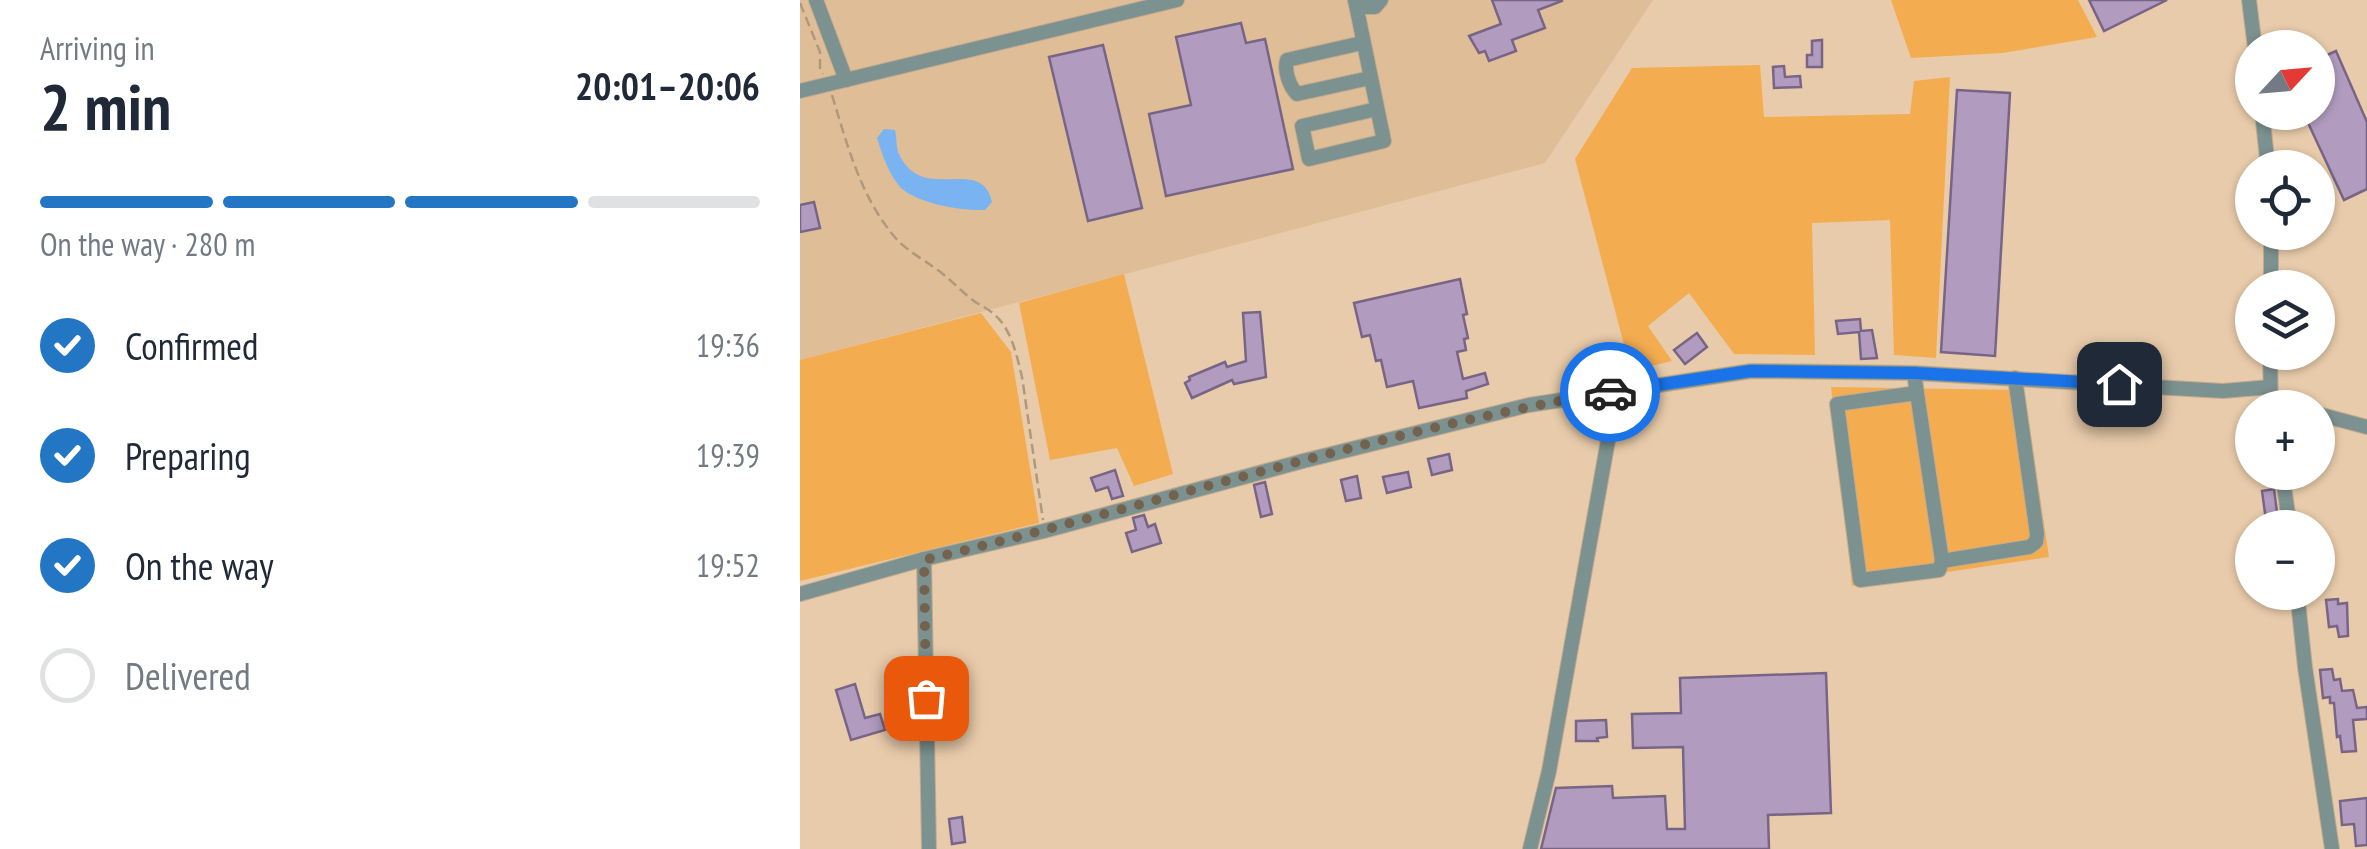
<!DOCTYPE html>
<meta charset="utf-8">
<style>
:root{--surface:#fff;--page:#f6f6f7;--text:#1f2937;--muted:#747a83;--line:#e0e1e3;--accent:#2376c4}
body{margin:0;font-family:"PT Sans Narrow",sans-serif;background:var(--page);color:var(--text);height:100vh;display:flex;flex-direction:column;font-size:38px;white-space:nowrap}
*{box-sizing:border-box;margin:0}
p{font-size:32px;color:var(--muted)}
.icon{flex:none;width:55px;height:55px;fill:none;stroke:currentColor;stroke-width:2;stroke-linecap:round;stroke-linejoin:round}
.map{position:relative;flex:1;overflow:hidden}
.side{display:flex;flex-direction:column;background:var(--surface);width:800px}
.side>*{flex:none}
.needle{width:65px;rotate:64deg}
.tools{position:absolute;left:1435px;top:30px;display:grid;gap:20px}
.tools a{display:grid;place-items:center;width:100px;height:100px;border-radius:50%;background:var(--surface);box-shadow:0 2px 8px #0004;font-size:50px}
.pin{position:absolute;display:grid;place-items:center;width:85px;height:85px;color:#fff;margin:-42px;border-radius:20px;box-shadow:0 5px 15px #0006}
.courier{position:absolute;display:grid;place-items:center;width:100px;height:100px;margin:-50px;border:8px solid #1a73e8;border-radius:50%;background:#fff;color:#222;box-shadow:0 2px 12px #0007}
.head em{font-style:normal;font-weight:600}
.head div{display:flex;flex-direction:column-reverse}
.head{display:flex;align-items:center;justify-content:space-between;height:170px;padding:0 40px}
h1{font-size:65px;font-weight:600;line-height:75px}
.bar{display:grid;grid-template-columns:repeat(4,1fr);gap:15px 10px;align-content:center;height:120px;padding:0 40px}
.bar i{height:12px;border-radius:8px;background:var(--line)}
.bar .on{background:var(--accent)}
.bar p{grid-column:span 4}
ol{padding:0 40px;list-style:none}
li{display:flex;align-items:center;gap:30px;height:110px}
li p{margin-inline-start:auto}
li .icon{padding:10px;border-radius:50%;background:var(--accent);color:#fff;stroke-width:4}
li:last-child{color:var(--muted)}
li i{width:55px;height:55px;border:5px solid var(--line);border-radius:50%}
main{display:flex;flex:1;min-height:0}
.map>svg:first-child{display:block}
</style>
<main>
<section class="side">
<div class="head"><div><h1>2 min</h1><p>Arriving in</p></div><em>20:01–20:06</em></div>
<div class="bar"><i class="on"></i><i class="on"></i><i class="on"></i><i></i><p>On the way · 280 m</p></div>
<ol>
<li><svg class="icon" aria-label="check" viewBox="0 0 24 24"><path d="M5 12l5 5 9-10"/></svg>Confirmed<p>19:36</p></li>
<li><svg class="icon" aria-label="check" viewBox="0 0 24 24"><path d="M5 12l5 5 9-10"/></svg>Preparing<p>19:39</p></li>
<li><svg class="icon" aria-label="check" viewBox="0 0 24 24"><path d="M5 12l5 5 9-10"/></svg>On the way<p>19:52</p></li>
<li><i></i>Delivered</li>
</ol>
</section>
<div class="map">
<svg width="1567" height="849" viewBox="0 0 1567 849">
<rect width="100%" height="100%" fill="#e8cbaa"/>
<path fill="#dfbe97" d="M0,0h853l-108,163 -745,197z"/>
<g fill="#f3ad50">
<path d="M1091,0h187l19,37 -94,16 -92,5z"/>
<path d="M960,65l4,52 146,-3 4,-33 36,-4 -14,281 -42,-3 -4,-135 -78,3 3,132 -81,-1 -45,-61 -41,33 24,35 -41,10 -56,-212 57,-91z"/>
<path d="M324,274l49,200 -39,12 -17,-38 -67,12 -31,-157z"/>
<path d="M181,313l30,39 28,171 -239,58v-221z"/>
<path d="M1031,387l193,3 25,167 -197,29z"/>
</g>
<path fill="#79b3f2" d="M84,129l11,1c2,8 1,18 4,24 24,52 82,-1 93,48l-7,8c-23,1 -66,-6 -84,-22 -12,-13 -19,-34 -24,-50z"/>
<g fill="#b19cbf" stroke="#786586" stroke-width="2.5">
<path d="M692,0h70v1l-24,9 7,18 -33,12 4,11 -27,10 -4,-10 -6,2 -10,-17 32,-12z"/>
<path d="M1289,0h78l-63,31z"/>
<path d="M441,23l5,20 19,-4 28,130 -127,27 -17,-82 42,-9 -15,-68z"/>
<path d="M1022,40v27h-15v-12h5v-14z"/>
<path d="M303,45l39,163 -54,13 -39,-164z"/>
<path d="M1536,51l31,71v67l-23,11 -41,-88h15v-53z"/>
<path d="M984,66l1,11 15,-1 1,11 -27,1 -1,-21z"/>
<path d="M1157,90l53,3 -15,263 -54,-4z"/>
<path d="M14,202l6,26 -20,4v-27z"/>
<path d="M660,279l7,35 -4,1 5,23 -4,1 2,11 -9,2 6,27 22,-6 3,11 -22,7 1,7 -48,10 -6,-27 -26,6 -6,-27 -5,1 -6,-26 -8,2 -8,-34z"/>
<path d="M460,312l6,65 -32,7 -2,-4 -40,18 -7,-15 5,-3 -1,-3 36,-15 2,5 19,-6 -3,-48z"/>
<path d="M1060,319l1,12 11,-1 5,28 -16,1 -2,-27 -21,2 -2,-13z"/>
<path d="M897,333l10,14 -22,17 -11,-14z"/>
<path d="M649,454l3,16 -20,5 -4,-16z"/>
<path d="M315,470l8,26 -11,3 -4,-12 -12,4 -5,-13z"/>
<path d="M608,472l3,15 -24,6 -4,-16z"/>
<path d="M557,476l4,22 -15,3 -5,-21z"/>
<path d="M465,482l7,32 -11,3 -7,-32z"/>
<path d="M1474,489l5,39h-12l-5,-37z"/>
<path d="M344,515l4,12 7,-3 6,19 -29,9 -6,-19 10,-3 -3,-12z"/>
<path d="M1538,599v5l9,-1 1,33 -9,1 -2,-11 -8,1 -3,-27z"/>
<path d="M1532,669l2,11 6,-1 2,12 11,-1 4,18 10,-1v12l-14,1 3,31 -14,1 -2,-16 -3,1 -3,-34h-4v-6l-7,1 -3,-28z"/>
<path d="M1026,673l5,140 -63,2 1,34h-228l15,-61 56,-2 1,12 52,-2 2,33h18l-2,-82 -50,1 -1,-34 49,-1 -1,-35z"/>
<path d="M55,684l10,34 15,-4 5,16 -34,10 -15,-50z"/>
<path d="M806,720l1,17 -10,1 1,3h-22v-20z"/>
<path d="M1567,798v47l-11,1 -2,-22 -12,1 -2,-24z"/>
<path d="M162,817l3,25 -13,2 -3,-25z"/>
</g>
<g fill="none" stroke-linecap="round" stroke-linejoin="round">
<g stroke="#c4ab8e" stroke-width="16">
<g id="minor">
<path d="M16,0l30,80"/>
<path d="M555,0l29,141 -75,18 -7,-33 75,-17"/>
<path d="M555,0l8,7h12l6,-7"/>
<path d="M1449,0l6,48"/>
<path d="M562,43l-75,17c-3,10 2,26 10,34l73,-16"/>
<path d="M0,91l377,-91"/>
<path d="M1462,112l6,56"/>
<path d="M1471,232v56"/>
<path d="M1470,352l1,56"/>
<path d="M1114,373l28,188 87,-14 7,-5 1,-8 -22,-156"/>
<path d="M1117,393l-80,11 23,176 79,-10 3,-9"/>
<path d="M1470,401l24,7"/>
<path d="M1518,414l49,13"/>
<path d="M1482,472l8,56"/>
<path d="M124,559l5,290"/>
<path d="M1497,592l8,75 27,182"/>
<path d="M0,594l124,-35 120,-28 259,-70 226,-56 222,-34 163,2 309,18 47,-4"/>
<path d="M730,849l19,-78 68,-381"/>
</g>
</g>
<g stroke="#af987d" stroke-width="2.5" stroke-dasharray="10 5" stroke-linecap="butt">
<path d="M0,3l20,49v16l3,6"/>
<path d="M32,95c15,49 28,100 61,140 11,14 28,23 42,33 13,9 23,20 35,30 8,7 18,10 25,17 17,15 22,42 27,62l21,143"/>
</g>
<use href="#minor" stroke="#7c9290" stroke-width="14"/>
</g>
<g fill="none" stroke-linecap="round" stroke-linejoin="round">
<path stroke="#73624e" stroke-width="10" stroke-dasharray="0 18" d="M126,698l-2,-138c229,-54 454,-129 686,-168"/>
<path stroke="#1a73e8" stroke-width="12" d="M810,392l140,-21 164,2 205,11"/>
</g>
</svg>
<div class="tools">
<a><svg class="needle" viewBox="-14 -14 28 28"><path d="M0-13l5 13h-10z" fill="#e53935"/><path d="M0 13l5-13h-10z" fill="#747a83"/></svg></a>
<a><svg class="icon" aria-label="locate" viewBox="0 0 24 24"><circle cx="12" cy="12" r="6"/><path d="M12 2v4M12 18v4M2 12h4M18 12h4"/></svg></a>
<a><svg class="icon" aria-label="layers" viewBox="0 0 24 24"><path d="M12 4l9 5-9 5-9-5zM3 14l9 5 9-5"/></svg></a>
<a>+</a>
<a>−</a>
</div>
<div class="pin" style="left:126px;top:698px;background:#ea580c"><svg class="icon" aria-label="bag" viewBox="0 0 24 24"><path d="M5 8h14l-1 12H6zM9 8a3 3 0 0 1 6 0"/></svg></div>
<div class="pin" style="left:1319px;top:384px;background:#1f2937"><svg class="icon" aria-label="home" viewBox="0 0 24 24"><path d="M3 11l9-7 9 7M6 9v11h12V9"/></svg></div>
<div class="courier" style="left:810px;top:392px"><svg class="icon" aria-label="car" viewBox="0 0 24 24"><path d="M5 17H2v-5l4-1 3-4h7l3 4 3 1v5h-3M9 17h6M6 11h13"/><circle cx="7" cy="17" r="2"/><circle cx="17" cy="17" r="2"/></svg></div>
</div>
</main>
